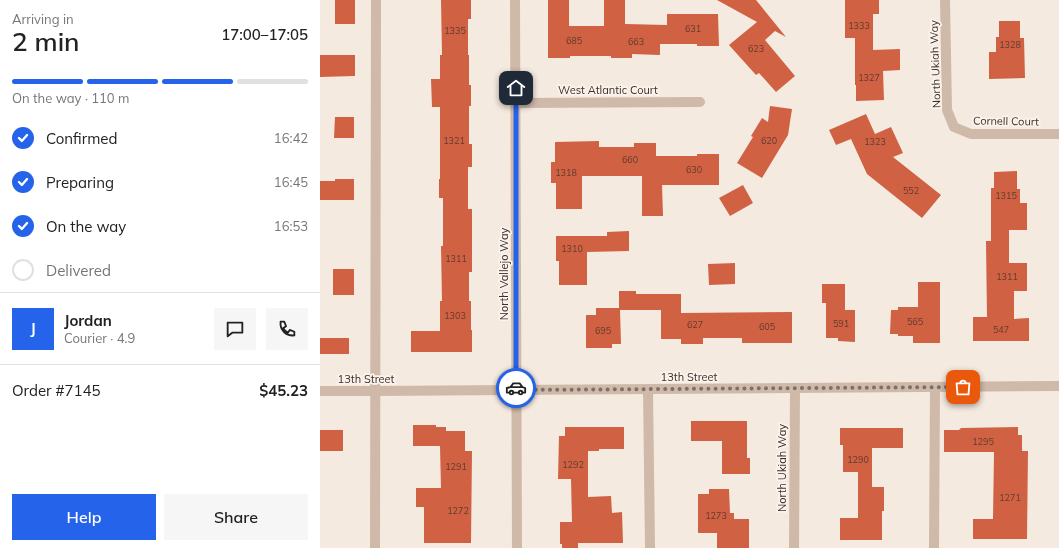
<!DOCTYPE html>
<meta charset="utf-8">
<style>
:root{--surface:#fff;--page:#f6f6f6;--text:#222;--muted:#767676;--line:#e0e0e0;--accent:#2563eb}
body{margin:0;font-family:Mulish,sans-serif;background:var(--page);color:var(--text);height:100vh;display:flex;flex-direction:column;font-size:15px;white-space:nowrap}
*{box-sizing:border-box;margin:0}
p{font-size:13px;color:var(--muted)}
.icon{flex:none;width:22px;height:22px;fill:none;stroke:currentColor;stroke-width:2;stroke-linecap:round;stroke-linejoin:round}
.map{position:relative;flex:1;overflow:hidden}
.drawer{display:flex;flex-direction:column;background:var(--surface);width:320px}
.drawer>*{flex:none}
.pin{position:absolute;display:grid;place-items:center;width:34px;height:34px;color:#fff;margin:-17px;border-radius:8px;box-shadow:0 2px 6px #0006}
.courier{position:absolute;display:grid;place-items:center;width:40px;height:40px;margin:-20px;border:3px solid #2563eb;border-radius:50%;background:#fff;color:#222;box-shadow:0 1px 5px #0007}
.summary em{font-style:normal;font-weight:600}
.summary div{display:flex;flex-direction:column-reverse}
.summary{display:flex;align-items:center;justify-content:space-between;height:68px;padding:0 12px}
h1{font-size:26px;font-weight:600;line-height:30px}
.bar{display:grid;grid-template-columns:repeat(4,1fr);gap:6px 4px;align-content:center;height:48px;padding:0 12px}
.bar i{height:5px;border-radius:3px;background:var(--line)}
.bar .current{background:var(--accent)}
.bar p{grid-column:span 4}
.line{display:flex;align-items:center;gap:10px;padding:0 12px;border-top:1px solid var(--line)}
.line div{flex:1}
.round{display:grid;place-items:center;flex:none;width:42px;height:42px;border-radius:0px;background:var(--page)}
ol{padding:0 12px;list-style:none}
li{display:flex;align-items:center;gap:12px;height:44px}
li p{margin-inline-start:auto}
li .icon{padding:4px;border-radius:50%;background:var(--accent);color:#fff;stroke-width:4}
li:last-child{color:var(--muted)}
li i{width:22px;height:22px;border:2px solid var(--line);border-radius:50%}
.cta{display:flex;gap:8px;margin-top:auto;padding:8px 12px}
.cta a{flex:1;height:46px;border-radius:0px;background:var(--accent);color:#fff;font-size:16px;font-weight:600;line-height:46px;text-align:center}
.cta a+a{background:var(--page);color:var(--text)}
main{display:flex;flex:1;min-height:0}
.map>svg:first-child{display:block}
</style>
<main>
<section class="drawer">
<div class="summary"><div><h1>2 min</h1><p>Arriving in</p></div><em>17:00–17:05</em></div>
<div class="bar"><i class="current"></i><i class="current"></i><i class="current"></i><i></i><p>On the way · 110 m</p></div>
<ol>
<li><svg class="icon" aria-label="check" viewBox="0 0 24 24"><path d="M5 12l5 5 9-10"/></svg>Confirmed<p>16:42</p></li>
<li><svg class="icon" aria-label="check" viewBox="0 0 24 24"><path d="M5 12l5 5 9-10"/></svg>Preparing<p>16:45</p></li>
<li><svg class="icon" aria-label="check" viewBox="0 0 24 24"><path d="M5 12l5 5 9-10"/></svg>On the way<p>16:53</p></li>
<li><i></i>Delivered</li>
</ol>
<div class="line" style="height:72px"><b class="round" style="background:var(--accent);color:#fff">J</b><div><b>Jordan</b><p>Courier · 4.9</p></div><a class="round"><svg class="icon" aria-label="chat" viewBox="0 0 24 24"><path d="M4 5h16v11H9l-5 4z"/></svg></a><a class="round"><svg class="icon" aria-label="phone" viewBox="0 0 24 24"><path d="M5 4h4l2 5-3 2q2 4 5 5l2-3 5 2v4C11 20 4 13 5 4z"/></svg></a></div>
<div class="line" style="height:52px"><div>Order #7145</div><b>$45.23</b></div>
<div class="cta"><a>Help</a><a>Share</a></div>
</section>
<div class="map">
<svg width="739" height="548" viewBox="0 0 739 548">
<rect width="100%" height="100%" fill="#f5eadf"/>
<g fill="#d06142">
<rect x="15" y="0" width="20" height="24"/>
<path d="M121,0h30v19h-3v36h1v30h2v21h-2v38h3v23h-4v42h4v63h-3v29h2v29h1v22h-61v-21h29v-30h2l-1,-55h2v-48h-4v-19h1v-72h-8l-1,-28h9v-24h2z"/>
<path d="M228,0h21v26h35v-26h21v24l42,1v-11h51l1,32h-22v-2h-37v11l-28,-1v4h-21v-2h-41v2h-22z"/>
<path d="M397,0h39l30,37 -11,-6 -10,9 30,36 -19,16 -17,-19 -3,2 -27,-30 28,-23z"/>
<path d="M525,0h34v14h-6v36l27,-1v21l-17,1 1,29 -28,1v-16h-1v-47h-10z"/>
<path d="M679,21h21v17h4l1,40 -36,1v-27h7v-15h3z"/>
<path d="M0,55h35v21l-35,1z"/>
<path d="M450,106l22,3 -4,26 -26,43 -25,-15 16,-26 -2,-1 11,-18 6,4z"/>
<path d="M546,114l9,20 16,-7 12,26 -10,4 48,38 -19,23 -55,-44 -16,-35 -15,6 -7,-15z"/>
<path d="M15,117h19v21h-20z"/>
<path d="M279,141v6h35v-4h22v13h41v-2h22v31h-57l1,31h-21v-40h-60v33h-26v-26h-5v-21h4v-20z"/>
<path d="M697,171v18h3v14h7v27h-18v33h18v28h-13v28l15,-1v23h-56v-24h14l-1,-76h5v-53h3v-16z"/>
<path d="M15,179h19v21h-34v-19h15z"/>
<path d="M423,185l10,18 -23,13 -11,-18z"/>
<path d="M309,231v20l-42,1v33h-28v-24h-3v-25h51v-4z"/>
<path d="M415,263v21l-26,1 -1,-21z"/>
<rect x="13" y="269" width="21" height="26"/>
<path d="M598,282h22v61h-27v-7h-15v-2h-8l1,-24h7v-3h20z"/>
<path d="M502,284h23v26h10v32l-17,-1v-3h-12v-35h-4z"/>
<path d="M299,291h17v3h45v19l111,-1v31h-50v-5h-39v6h-22v-5h-20v-29h-41l1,34h-9v4h-26v-33h10v-7h23z"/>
<rect x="0" y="338" width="29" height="16"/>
<path d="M371,421h56v37h3v16h-28v-33h-31z"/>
<path d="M93,425h23v2h10v4h19v20h7l-1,92h-47v-36h-8v-19h25l-1,-42h-27z"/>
<path d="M245,427h59v22h-25v2h-11v46l23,-1 1,17 10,-1 1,31h-45v5h-16v-4h-2v-22h12l-1,-43h-13l1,-43h6z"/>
<path d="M698,427v8h4v16h6l-1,88h-54v-20h20l1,-67h-50v-22h15l2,-2z"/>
<path d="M520,428h63v20h-31v39h12v24h-2v29h-42v-22h18v-46h-15v-27h-3z"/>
<rect x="0" y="430" width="23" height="21"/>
<path d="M389,489h20l1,24h4v6h15v29h-32v-15h-19v-39h11z"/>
</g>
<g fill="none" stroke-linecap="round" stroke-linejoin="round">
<g stroke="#cfb9a9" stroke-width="10">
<path d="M195,0c2,183 0,365 2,548"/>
<path d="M625,0l2,110 7,17 17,7h88"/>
<path d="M196,103l184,-1"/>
<path d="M328,389l2,159"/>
<path d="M0,391h55l684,-5"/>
<path d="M55,548l1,-548"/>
<path d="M474,548l1,-159"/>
<path d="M614,548l1,-160"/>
</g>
</g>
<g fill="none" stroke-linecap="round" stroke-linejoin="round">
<path stroke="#7c7069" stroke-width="4" stroke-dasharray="0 7.2" d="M196,388v2l447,-3"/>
<path stroke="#2563eb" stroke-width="5" d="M196,388v-300"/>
</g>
<g text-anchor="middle" stroke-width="3.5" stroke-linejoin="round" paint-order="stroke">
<g font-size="9" fill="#603c2f">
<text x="539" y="29">1333</text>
<text x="373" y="32">631</text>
<text x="135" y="34">1335</text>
<text x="254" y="44">685</text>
<text x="316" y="45">663</text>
<text x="690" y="48">1328</text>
<text x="436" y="52">623</text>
<text x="549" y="81">1327</text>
<text x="134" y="144">1321</text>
<text x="449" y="144">620</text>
<text x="555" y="145">1323</text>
<text x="310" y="163">660</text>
<text x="374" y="173">630</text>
<text x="246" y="176">1318</text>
<text x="591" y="194">552</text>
<text x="686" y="199">1315</text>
<text x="252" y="252">1310</text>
<text x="136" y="262">1311</text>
<text x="687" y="280">1311</text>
<text x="135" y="319">1303</text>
<text x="595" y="325">565</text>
<text x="521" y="327">591</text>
<text x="375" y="328">627</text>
<text x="447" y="330">605</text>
<text x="681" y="333">547</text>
<text x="283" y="334">695</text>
<text x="663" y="445">1295</text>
<text x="538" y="463">1290</text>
<text x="253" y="468">1292</text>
<text x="136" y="470">1291</text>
<text x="690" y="501">1271</text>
<text x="138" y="514">1272</text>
<text x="396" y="519">1273</text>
</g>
<g font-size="11" fill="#3b2f29" stroke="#fcf4ec">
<text transform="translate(615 64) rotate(-92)" y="4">North Ukiah Way</text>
<text x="288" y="94">West Atlantic Court</text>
<text transform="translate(686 121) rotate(1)" y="4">Cornell Court</text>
<text transform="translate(184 274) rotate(-90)" y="4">North Vallejo Way</text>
<text x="369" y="381">13th Street</text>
<text x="46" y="383">13th Street</text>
<text transform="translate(462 468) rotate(-90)" y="4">North Ukiah Way</text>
</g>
</g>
</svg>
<div class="pin" style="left:643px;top:387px;background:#ea580c"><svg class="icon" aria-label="bag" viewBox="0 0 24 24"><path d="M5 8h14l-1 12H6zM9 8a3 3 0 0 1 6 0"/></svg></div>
<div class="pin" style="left:196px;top:88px;background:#1f2937"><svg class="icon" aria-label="home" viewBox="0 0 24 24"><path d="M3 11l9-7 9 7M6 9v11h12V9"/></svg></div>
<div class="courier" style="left:196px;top:388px"><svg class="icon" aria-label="car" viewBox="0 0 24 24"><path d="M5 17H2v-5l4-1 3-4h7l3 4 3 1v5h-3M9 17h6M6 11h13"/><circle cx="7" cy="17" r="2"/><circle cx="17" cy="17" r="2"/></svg></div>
</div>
</main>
